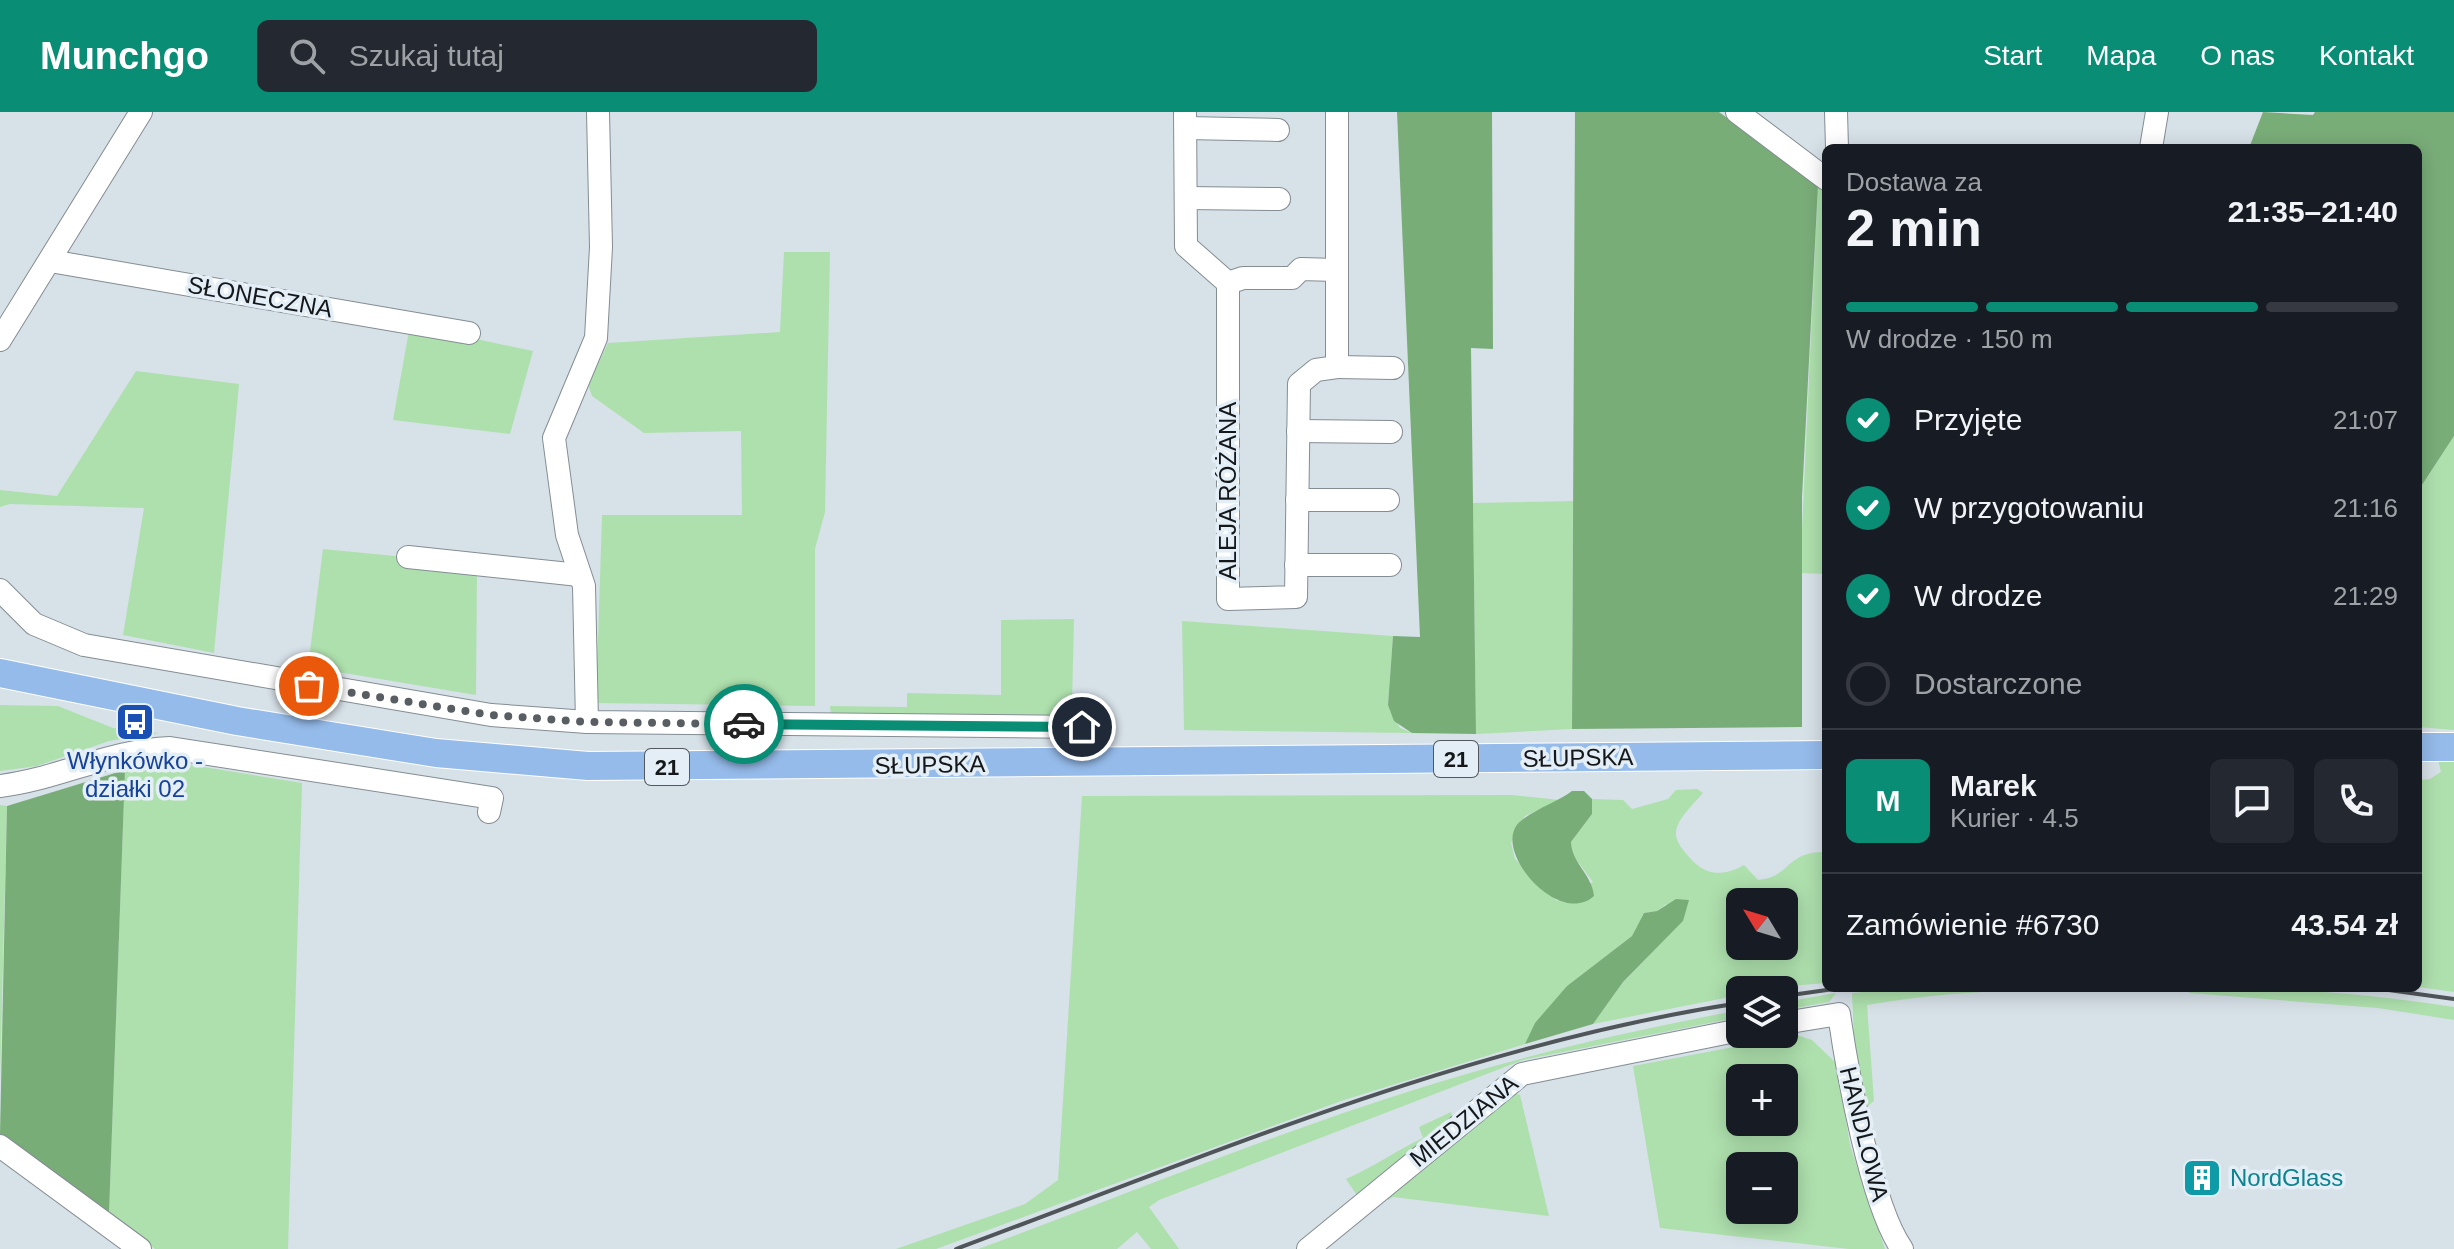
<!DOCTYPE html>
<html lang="pl">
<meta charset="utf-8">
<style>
:root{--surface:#171b24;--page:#242831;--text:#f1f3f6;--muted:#9ea1a6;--line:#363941;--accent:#098d74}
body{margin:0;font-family:Helvetica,sans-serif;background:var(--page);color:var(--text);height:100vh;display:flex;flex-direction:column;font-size:30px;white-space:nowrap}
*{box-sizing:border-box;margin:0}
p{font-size:26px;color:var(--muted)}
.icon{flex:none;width:44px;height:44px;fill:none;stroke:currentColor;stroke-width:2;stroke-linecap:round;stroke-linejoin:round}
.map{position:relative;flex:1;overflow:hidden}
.side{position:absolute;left:1822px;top:32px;width:600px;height:848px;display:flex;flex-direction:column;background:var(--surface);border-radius:12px;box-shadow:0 4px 20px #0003}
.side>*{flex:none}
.needle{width:52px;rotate:308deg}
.buttons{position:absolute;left:1726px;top:776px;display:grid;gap:16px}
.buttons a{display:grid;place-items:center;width:72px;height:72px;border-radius:12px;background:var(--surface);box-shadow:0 4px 20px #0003;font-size:40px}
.pin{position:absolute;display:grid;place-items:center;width:68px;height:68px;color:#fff;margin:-34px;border:4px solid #fff;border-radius:50%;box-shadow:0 2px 8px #0007}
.courier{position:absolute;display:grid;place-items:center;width:80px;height:80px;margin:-40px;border:6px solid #098d74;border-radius:50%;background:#fff;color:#222;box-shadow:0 2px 10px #0007}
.head em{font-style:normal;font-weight:700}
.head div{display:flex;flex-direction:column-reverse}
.head{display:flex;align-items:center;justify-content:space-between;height:136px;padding:0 24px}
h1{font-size:52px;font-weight:700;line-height:60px}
.bar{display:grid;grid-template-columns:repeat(4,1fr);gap:12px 8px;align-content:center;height:96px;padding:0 24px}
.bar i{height:10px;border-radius:6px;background:var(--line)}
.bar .active{background:var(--accent)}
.bar p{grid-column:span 4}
.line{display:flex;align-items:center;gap:20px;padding:0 24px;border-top:2px solid var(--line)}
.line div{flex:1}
.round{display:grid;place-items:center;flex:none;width:84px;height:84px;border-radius:12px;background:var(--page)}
ol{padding:0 24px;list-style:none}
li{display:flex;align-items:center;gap:24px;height:88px}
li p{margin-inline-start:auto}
li .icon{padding:8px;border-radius:50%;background:var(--accent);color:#fff;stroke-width:4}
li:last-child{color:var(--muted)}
li i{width:44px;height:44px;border:4px solid var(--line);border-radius:50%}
header{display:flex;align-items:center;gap:48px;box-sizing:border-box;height:112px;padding:0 40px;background:var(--accent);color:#fff}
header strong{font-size:38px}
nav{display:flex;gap:44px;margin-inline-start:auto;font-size:28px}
.search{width:560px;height:72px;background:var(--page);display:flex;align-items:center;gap:20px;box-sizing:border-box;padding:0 28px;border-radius:12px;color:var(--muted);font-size:30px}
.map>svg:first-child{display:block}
</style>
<header>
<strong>Munchgo</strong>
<div class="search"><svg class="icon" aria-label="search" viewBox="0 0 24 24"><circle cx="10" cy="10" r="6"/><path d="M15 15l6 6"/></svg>Szukaj tutaj</div>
<nav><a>Start</a><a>Mapa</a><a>O nas</a><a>Kontakt</a></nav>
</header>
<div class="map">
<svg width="2454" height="1137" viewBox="0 0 2454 1137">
<rect width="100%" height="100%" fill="#d7e1e8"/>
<g fill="#aee0ad" fill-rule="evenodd">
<path d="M1818,73l8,8v381l-26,-1z"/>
<path d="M784,140h46l-5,260 -10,37v157l-219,-3 6,-188h140l-1,-84 -97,2 -52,-37 -4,-11 20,-42 172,-11z"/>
<path d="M410,213l123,26 -23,83 -117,-14z"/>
<path d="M136,259l103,13 -25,269 -91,-18 21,-127 -134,-4 -10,3v-17l57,6z"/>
<path d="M2454,324v294l-36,-3v-236z"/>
<path d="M1573,389l-1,228 -96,5 -3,-231z"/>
<path d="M323,437l154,15 -1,131 -168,-28z"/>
<path d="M1074,507l-2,85h-9l-4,11 -228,-1 -1,-8 77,1v-14l94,2v-75z"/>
<path d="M1182,509l211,15 -5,69 12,23 12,5 -228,-3z"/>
<path d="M0,593l58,1 55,22 46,5 -50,8 -72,25 -37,5z"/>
<path d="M2454,647v233l-36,-5v-207l12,-1 11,-7 -3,-12z"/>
<path d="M179,651l123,20 -14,466h-133l-46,-35 16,-444z"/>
<path d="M1697,677l6,4c-9,11 -28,27 -27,42 1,9 8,16 13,22 16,19 34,20 55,8l14,15c33,-3 28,-29 68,-28v131l-86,7v5l-147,29 30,-42 60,-61 -17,-17 -9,7 -13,2 -12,23 -65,50 -42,58 -181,56 -408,149h-40l129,-45 33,-24 24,-384 430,-1 48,5 -35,16 -14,27 4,16 42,42 36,-19 -21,-28 -1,-12 21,-28v-15l31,1 9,9 36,-10 8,-9zM1740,790h44v44h-44z"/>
<path d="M0,693l7,1 -7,275z"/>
<path d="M1905,876h273l-5,4c-102,-4 -205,-5 -306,13l7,96 -9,7 -10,-46 -3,-69z"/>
<path d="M2189,876c91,-1 175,5 265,19v13l-76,-12 -189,-15z"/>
<path d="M1836,881l-7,9 -45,8v-8z"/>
<path d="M1740,898v7l-217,43 -364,140 -10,7 30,42h-28l-14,-17 -20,17h-139c161,-59 320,-126 485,-174 91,-27 183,-47 277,-65z"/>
<path d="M1797,923l15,5 25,24 13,81 35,104h-36l-189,-21 -27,-162zM1740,966h44v44h-44zM1740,1054h44v44h-44z"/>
<path d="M1514,981l6,2 29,121 -156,-19 -5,3 -4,-5z"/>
<path d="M1451,1000l2,8 -95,77 -12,-18c28,-12 49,-28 77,-41l-4,-11z"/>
</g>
<g fill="#79ad78">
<path d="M1397,0h95l1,237 -22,-1 5,386 -64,-1 -18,-12 -6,-16 5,-69 27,1z"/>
<path d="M1575,0h144l99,73 -16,312v230l-230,2z"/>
<path d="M2263,0l50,3 2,-3h139v324l-36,55v-343h-169z"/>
<path d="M125,658l-16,444 -109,-79 7,-329z"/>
<path d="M1572,679h12l8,8v15l-21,28c1,22 21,32 23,54 -33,30 -95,-37 -79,-68 7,-14 43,-26 57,-37z"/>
<path d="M1676,787l13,1 -6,21 -60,61 -30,42 -68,20 10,-21 32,-37 65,-50 12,-23 13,-2z"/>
</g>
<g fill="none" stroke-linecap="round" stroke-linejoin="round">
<g stroke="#848d94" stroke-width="24">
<g id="minor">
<path d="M1185,0l1,134 42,37v316l68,-2 3,-213 17,-14 21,-3v-255"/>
<path d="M1737,0l89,67"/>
<path d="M1836,0l1,36"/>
<path d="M1186,16l92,2"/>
<path d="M2151,36l6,-36"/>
<path d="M1186,86l93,1"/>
<path d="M50,149l419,72"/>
<path d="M1228,171l15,-5h49l9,-9 35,1"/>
<path d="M0,228l141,-228"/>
<path d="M1337,255l56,1"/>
<path d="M1298,319l93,1"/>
<path d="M1297,388h91"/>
<path d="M408,445l171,18"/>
<path d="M1296,453h94"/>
<path d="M0,478l34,34 50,21 407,70 96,7 495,5"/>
<path d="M587,610l-3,-136 -17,-51 -13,-97 42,-100 5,-91 -3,-135"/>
<path d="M0,674c59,-7 110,-36 170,-38l322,50 -3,14"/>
<path d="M1784,911l55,-9c8,56 32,191 63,235"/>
<path d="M0,1034l140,103"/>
<path d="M1308,1137l214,-175 218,-44"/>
</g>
</g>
<g stroke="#fff" stroke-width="30">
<g id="major">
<path d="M0,561l237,48 199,32 152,13 1238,-11"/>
<path d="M2418,635h36"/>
</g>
</g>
<use href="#minor" stroke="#fff" stroke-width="22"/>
<use href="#major" stroke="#95bbea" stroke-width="28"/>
<g stroke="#4f5559" stroke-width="4">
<path d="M2374,876l80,11"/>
<path d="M1784,884l57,-8"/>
<path d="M956,1137c256,-95 513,-205 784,-246"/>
</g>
</g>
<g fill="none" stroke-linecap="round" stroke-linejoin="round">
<path stroke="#595e63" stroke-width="8" stroke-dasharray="0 14.4" d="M309,574l182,29 96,7 157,2"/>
<path stroke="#098d74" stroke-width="10" d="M744,612l338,3"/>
</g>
<defs>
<g id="bus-square" transform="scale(2)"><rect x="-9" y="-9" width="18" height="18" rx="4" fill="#1a4fb4" stroke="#e4eef6"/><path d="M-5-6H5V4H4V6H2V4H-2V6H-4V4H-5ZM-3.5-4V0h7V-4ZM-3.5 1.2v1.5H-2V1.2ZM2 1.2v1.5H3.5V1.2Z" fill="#fff"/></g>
<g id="building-square" transform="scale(2)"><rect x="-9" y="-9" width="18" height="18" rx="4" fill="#0f9aa8" stroke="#e4eef6"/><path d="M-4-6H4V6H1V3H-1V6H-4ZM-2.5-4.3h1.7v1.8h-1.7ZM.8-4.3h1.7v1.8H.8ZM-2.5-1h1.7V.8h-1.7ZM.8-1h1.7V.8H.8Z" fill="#fff"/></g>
</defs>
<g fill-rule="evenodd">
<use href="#bus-square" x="135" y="610"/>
<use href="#building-square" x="2202" y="1066"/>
</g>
<g text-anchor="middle" stroke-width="7" stroke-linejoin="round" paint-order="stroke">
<g fill="#e4eef6" stroke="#53585d" stroke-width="2">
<rect x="1434" y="629" width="44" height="36" rx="6"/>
<rect x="645" y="637" width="44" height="36" rx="6"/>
</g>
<g font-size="22" font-weight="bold" fill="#15181b">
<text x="1456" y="655">21</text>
<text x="667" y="663">21</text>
</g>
<g font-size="24" fill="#15181b" stroke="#e4eef6">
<text transform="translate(260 185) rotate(10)" y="8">SŁONECZNA</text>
<text transform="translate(1228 379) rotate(-90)" y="8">ALEJA RÓŻANA</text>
<text transform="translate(1578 646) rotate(-1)" y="8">SŁUPSKA</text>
<text transform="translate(930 653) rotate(-1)" y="8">SŁUPSKA</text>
<text transform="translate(1464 1009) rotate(-39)" y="8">MIEDZIANA</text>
<text transform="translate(1864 1022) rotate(76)" y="8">HANDLOWA</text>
</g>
<g font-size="24" fill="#164399" stroke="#e4eef6">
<text x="135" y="657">Włynkówko -<tspan x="135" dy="28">działki 02</tspan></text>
</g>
<g font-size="24" fill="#0d838f" stroke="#e4eef6" text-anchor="start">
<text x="2230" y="1074">NordGlass</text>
</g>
</g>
</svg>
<div class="buttons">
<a><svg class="needle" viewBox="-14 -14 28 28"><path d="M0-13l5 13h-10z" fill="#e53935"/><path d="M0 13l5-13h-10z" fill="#9ea1a6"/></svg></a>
<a><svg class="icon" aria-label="layers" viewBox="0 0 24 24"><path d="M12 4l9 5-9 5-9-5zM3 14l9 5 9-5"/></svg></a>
<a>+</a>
<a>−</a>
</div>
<div class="pin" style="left:309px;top:574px;background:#ea580c"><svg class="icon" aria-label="bag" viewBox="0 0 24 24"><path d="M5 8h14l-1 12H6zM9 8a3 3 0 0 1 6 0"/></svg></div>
<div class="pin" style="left:1082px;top:615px;background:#1f2937"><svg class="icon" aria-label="home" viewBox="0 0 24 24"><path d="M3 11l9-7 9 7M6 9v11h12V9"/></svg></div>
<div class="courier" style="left:744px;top:612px"><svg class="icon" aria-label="car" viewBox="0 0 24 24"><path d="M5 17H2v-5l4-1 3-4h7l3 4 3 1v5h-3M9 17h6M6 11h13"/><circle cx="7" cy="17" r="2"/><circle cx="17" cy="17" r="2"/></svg></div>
<section class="side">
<div class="head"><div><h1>2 min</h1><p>Dostawa za</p></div><em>21:35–21:40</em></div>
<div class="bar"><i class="active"></i><i class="active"></i><i class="active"></i><i></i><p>W drodze · 150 m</p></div>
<ol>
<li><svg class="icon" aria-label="check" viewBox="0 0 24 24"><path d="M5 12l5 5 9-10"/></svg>Przyjęte<p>21:07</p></li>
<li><svg class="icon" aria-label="check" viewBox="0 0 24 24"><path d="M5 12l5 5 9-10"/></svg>W przygotowaniu<p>21:16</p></li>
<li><svg class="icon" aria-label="check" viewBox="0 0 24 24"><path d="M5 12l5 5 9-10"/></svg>W drodze<p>21:29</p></li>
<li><i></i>Dostarczone</li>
</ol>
<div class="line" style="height:144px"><b class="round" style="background:var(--accent);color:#fff">M</b><div><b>Marek</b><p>Kurier · 4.5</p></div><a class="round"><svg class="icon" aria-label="chat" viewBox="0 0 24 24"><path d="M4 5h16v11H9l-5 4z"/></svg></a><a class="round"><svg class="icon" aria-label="phone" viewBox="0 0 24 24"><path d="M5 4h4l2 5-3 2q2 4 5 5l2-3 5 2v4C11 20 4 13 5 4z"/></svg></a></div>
<div class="line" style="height:104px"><div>Zamówienie #6730</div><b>43.54 zł</b></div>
</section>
</div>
